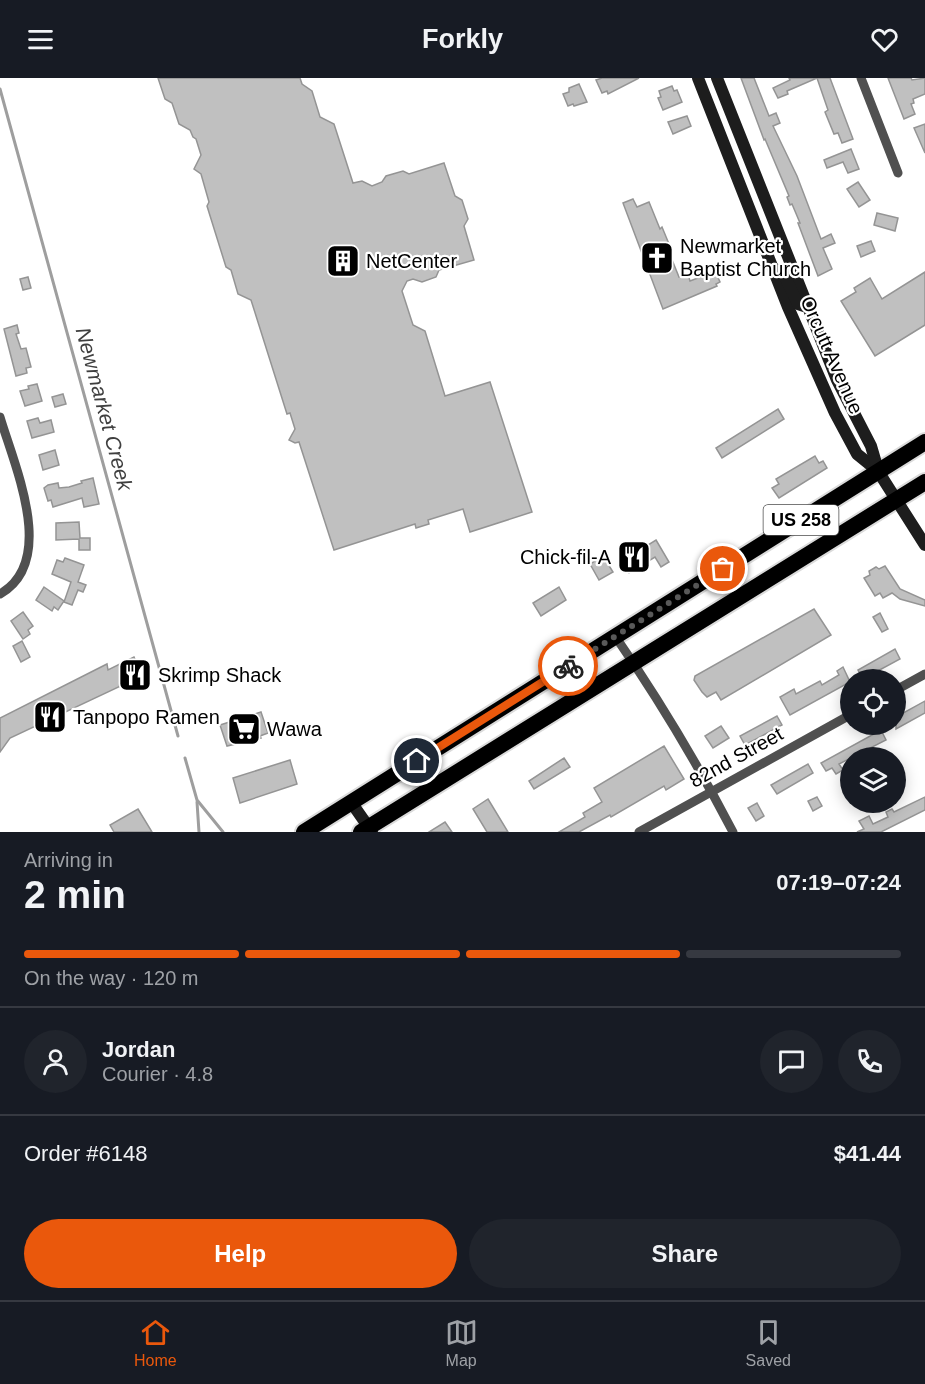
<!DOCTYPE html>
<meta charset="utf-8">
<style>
:root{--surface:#171b24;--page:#20242c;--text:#f1f3f6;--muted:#9ea1a6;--line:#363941;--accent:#ea580c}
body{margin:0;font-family:Arial,sans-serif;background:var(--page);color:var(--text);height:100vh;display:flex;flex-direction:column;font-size:22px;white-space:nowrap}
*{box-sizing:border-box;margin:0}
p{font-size:20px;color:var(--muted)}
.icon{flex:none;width:33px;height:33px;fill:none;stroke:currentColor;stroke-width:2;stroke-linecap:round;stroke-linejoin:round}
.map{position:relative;height:754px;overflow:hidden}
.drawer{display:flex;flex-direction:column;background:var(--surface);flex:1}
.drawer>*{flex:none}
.fabs{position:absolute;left:840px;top:591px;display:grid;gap:12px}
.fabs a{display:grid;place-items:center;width:66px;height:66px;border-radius:50%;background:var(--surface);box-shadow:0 3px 15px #0003;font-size:30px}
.pin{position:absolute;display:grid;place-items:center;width:51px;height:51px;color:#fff;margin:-26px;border:3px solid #fff;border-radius:50%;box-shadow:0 2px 6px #0007}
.courier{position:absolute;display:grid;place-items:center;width:60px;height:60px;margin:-30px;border:4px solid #ea580c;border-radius:50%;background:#fff;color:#222;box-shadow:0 2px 8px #0007}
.summary em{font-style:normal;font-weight:600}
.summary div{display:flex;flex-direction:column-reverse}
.summary{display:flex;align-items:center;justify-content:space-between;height:102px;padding:0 24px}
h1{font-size:39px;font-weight:600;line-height:45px}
.bar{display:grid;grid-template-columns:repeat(4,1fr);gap:9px 6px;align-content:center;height:72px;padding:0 24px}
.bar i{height:8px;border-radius:4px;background:var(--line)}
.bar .on{background:var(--accent)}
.bar p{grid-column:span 4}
.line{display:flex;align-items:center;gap:15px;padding:0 24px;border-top:2px solid var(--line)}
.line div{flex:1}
.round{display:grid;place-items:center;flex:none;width:63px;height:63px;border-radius:32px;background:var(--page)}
.button{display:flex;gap:12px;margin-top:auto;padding:12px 24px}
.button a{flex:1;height:69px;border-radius:36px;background:var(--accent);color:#fff;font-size:24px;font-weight:600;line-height:69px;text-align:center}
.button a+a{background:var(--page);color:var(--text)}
header{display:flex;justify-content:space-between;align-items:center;height:78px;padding:0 24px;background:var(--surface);font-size:27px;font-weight:600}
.tab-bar{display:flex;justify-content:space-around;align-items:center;height:84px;border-top:2px solid var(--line);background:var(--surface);font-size:16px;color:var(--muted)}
.tab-bar a{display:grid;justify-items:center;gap:3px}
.tab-bar .on{color:var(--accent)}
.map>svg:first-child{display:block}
</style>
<header><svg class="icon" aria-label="menu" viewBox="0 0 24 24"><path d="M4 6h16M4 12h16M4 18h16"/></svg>Forkly<svg class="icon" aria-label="heart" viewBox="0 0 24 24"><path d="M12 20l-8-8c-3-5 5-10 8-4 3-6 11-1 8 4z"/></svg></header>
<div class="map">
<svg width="925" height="754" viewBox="0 0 925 754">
<rect width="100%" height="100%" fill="#fff"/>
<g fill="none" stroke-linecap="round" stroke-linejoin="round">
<g stroke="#9e9e9e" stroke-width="3">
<path d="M0,11l178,647"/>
<path d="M185,680l12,42 26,32"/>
<path d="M197,724l2,30"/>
</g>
</g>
<g fill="#c0c0c0" stroke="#949494" stroke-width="1.5">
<path d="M158,0h142l2,6 10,7 8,26 14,7 19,59 9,-2 10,5 10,-4 4,-6 17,-5 6,3 35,-11 11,33 7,4 6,19 -4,7 10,34 -35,10 -3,7 -14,5 -9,-3 -6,2 -5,10 11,34 12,6 20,65 45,-14 42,130 -62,20 -7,-23 -35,11 1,4 -13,4 -1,-4 -81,26 -35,-108 -4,1 -6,-3 6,-11 -5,-16 -3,1 -36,-114 -13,-6 -7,-24 -5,-3 -19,-61 2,-4 -8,-28 -7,-5 7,-14 -5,-16 -3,-2 -3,-7 -11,-6 -7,-21 -7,-4z"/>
<path d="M602,0h37l-31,16 -1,-3 -5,2 -6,-13z"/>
<path d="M741,0h13l15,38 7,-3 4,10 -7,3 24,50 24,63 10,-5 4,9 -12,5 9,21 -14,7 -20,-53h2l-8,-19 -2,1 -3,-8 2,-1 -24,-57 -1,1z"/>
<path d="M789,0h28l-30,13 1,3 -10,4 -5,-10 17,-8z"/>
<path d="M817,0h13l23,61 -11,4 -4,-10 -4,1 -9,-22 3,-2z"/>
<path d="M888,0h23l1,2 13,-2v16l-12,5 1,4 -3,1 4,10 -11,5z"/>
<path d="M579,6l8,18 -13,4 -1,-2 -5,2 -5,-12 6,-2v-4z"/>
<path d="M672,8l2,5 3,-1 5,12 -19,8 -5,-12 3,-1 -2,-6z"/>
<path d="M687,38l4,10 -18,8 -5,-12z"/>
<path d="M925,46v29l-11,-25z"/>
<path d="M851,71l8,20 -11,4 -5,-11 -16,6 -3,-8z"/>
<path d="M858,104l12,18 -11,7 -12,-18z"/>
<path d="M633,121l4,8 12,-5 11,27 2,-2 7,17 -3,1 13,32 9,-3 2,7 21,-8 1,2 4,-2 4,9 -4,2 1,2 -54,23 -40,-106z"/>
<path d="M877,135l21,5 -3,13 -21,-6z"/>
<path d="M871,163l4,10 -14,6 -4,-11z"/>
<path d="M925,194v53l-50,31 -34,-55 15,-9 -2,-4 16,-10 12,21z"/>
<path d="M28,199l3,11 -8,2 -3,-11z"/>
<path d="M17,247l2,8 -3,1 5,15 5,-1 5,19 -5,1 1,5 -11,3 -12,-47z"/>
<path d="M37,306l5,17 -17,5 -5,-15 9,-2 -1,-3z"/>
<path d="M63,316l3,10 -11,3 -3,-10z"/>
<path d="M778,331l6,10 -62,39 -6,-10z"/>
<path d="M38,340l2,5 11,-3 3,12 -22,6 -5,-17z"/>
<path d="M55,372l4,15 -16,5 -4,-15z"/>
<path d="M815,378l4,7 4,-2 4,7 -48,30 -7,-10 7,-4 -3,-5z"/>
<path d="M93,400l6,26 -15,3 -2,-9 -29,9 -2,-7 -3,1 -4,-13 4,-3 10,-2 1,5 10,-1 13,-4 -1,-2z"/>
<path d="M79,444l1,16h10v12h-11v-11l-23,1v-17z"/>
<path d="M656,462l13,22 -8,5 -6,-10 -26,16 -7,-12z"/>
<path d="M603,478l10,16 -14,8 -9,-16z"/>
<path d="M65,480l19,7 -6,17 8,3 -3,7 -5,-2 -6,15 -8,-3 7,-20 -19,-8 5,-14 6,2z"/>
<path d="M885,488l15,23 25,11v6l-25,-7 -8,-6 -9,5 -3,-5 -5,3 -11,-18 6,-3 -1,-4 7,-4 3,2z"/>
<path d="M44,509l20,14 -6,9 -4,-3 -2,4 -16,-11z"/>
<path d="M559,509l7,13 -25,16 -8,-13z"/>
<path d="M814,531l17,26 -110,65 -5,-8 -9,5 -5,-5 -8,-12 1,-4z"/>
<path d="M23,534l10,14 -5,4 2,4 -7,5 -12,-18z"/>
<path d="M880,535l8,16 -6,3 -9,-15z"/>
<path d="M22,563l8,16 -9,5 -8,-16z"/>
<path d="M895,571l5,10 -37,20 -5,-9z"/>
<path d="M134,579l8,19 -132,62 -10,14v-34l107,-54 1,6z"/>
<path d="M843,589l7,15 -60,33 -10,-18 14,-8 2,5 24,-13 2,4 17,-10 -2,-4z"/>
<path d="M925,623v12l-29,16v-12z"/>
<path d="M261,634l7,21 -8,3 1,2 -34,8 -7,-21z"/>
<path d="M777,638l5,9 -37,20 -5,-9z"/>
<path d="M721,648l8,12 -16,10 -8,-12z"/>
<path d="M881,652l5,10 -47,24 4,6 -7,4 -4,-6 -6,3 -5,-8z"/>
<path d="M664,668l20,33 -18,11 -2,-4 -53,31 -1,-2 -31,17h-20l26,-15 -2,-4 19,-11 -8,-14z"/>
<path d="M564,680l6,9 -36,22 -5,-8z"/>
<path d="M290,682l7,24 -57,19 -7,-25z"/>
<path d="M808,686l5,9 -36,21 -6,-9z"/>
<path d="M817,719l5,9 -9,5 -5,-10z"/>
<path d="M925,719v13l-44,22h-24l7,-3 -5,-8 10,-5 4,8 15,-7 -2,-5 6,-3 2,3z"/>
<path d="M488,721l20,33h-21l-14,-23z"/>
<path d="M757,725l7,13 -8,5 -8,-13z"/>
<path d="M138,731l14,23h-38l-4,-7z"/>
<path d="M445,744l7,10h-23z"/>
</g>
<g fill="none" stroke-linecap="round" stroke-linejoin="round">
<g stroke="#dbdbdb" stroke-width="20">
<g id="highway">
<path d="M304,754l621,-390"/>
<path d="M361,754l564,-350"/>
</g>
</g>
<g stroke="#505050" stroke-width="9">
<path d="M861,0l37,95"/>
<path d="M0,339c14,48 58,144 0,177"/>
<path d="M615,558c43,62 83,129 118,196"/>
<path d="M896,612l29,-16"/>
<path d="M639,754l211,-117"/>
</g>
<g stroke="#1d1d1d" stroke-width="12">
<path d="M698,0l90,229 47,106 22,41 21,17 47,74"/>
<path d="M717,0l120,302 34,66 7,24"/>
<path d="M773,190l9,5 4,6 12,25 6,2"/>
<path d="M351,724l21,30"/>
</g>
<use href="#highway" stroke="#000" stroke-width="16"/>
</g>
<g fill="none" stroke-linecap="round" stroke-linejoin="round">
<path stroke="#595959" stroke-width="6" stroke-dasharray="0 10.8" d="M568,588l155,-97"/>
<path stroke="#ea580c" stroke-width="8" d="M417,683l151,-95"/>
</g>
<defs>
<g id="church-square" transform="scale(1.725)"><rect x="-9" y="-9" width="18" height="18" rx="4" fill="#000" stroke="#fff"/><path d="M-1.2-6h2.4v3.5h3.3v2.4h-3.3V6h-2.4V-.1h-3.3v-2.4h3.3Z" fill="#fff"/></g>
<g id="building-square" transform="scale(1.725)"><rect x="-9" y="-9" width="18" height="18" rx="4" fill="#000" stroke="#fff"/><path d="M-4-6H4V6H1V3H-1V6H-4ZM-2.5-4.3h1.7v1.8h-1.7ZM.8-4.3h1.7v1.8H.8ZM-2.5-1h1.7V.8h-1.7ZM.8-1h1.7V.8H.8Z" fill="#fff"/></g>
<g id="restaurant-square" transform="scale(1.725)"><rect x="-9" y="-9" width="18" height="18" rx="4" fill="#000" stroke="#fff"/><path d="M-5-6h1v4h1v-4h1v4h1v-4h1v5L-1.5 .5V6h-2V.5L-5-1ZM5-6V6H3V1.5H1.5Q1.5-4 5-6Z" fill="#fff"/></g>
<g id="supermarket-square" transform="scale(1.725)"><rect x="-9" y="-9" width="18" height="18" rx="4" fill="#000" stroke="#fff"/><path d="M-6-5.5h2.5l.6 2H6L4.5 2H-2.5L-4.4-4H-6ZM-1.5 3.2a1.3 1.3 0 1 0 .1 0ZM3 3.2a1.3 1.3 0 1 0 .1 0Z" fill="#fff"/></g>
</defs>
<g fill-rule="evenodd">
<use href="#church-square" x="657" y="180"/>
<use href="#building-square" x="343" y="183"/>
<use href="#restaurant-square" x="634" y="479"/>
<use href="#restaurant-square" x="135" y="597"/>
<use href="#restaurant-square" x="50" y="639"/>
<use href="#supermarket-square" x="244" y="651"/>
</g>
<g text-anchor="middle" stroke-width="4.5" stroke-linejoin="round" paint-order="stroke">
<rect fill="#fff" stroke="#4c4c4c" stroke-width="1.5" x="763.5" y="427" width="75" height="30" rx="4.5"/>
<g font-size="18" font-weight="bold" fill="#000">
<text x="801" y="448">US 258</text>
</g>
<g font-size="20" fill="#000" stroke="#fff" text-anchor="start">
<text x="680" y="175">Newmarket<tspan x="680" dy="23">Baptist Church</tspan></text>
<text x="366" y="190">NetCenter</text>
<text x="611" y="486" text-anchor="end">Chick-fil-A</text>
<text x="158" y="604">Skrimp Shack</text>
<text x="73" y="646">Tanpopo Ramen</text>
<text x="267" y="658">Wawa</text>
</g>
<g font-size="20" fill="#000" stroke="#fff">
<text transform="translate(832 277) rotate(66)" y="7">Orcutt Avenue</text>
<text transform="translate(736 679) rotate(-29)" y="7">82nd Street</text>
</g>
<g font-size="21" font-style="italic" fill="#3f3f3f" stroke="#fff">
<text transform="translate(104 331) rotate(75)" y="7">Newmarket Creek</text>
</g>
</g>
</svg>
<div class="fabs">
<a><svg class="icon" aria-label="locate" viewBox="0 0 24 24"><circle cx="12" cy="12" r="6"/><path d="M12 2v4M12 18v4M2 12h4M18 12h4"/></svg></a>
<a><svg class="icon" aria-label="layers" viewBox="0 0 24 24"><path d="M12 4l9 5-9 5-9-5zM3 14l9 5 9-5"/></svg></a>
</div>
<div class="pin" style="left:723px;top:491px;background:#ea580c"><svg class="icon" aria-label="bag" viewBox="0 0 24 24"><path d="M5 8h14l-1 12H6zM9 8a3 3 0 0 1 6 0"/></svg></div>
<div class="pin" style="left:417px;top:683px;background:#1f2937"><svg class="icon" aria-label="home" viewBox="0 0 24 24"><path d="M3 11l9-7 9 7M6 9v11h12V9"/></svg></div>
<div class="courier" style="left:568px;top:588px"><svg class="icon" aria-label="bike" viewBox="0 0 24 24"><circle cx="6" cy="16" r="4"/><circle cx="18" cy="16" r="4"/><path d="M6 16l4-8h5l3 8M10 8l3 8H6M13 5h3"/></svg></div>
</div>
<section class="drawer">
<div class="summary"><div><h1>2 min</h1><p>Arriving in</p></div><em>07:19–07:24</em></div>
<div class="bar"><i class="on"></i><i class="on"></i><i class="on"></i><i></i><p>On the way · 120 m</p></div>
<div class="line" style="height:108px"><a class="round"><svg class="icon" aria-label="person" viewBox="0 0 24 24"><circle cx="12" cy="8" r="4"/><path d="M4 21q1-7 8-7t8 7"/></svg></a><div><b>Jordan</b><p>Courier · 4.8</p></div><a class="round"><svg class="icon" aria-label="chat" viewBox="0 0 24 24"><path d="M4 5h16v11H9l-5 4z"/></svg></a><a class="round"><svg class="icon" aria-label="phone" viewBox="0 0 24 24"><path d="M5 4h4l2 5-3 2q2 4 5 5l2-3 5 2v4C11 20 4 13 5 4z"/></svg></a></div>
<div class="line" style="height:78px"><div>Order #6148</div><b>$41.44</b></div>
<div class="button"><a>Help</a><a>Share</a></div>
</section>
<nav class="tab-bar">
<a class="on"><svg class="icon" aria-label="home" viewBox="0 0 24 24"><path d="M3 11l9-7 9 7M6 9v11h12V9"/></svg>Home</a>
<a><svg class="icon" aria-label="map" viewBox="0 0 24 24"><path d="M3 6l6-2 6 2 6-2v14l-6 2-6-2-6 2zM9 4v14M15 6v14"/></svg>Map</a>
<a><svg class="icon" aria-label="saved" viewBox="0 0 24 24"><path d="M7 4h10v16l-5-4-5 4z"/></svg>Saved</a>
</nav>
